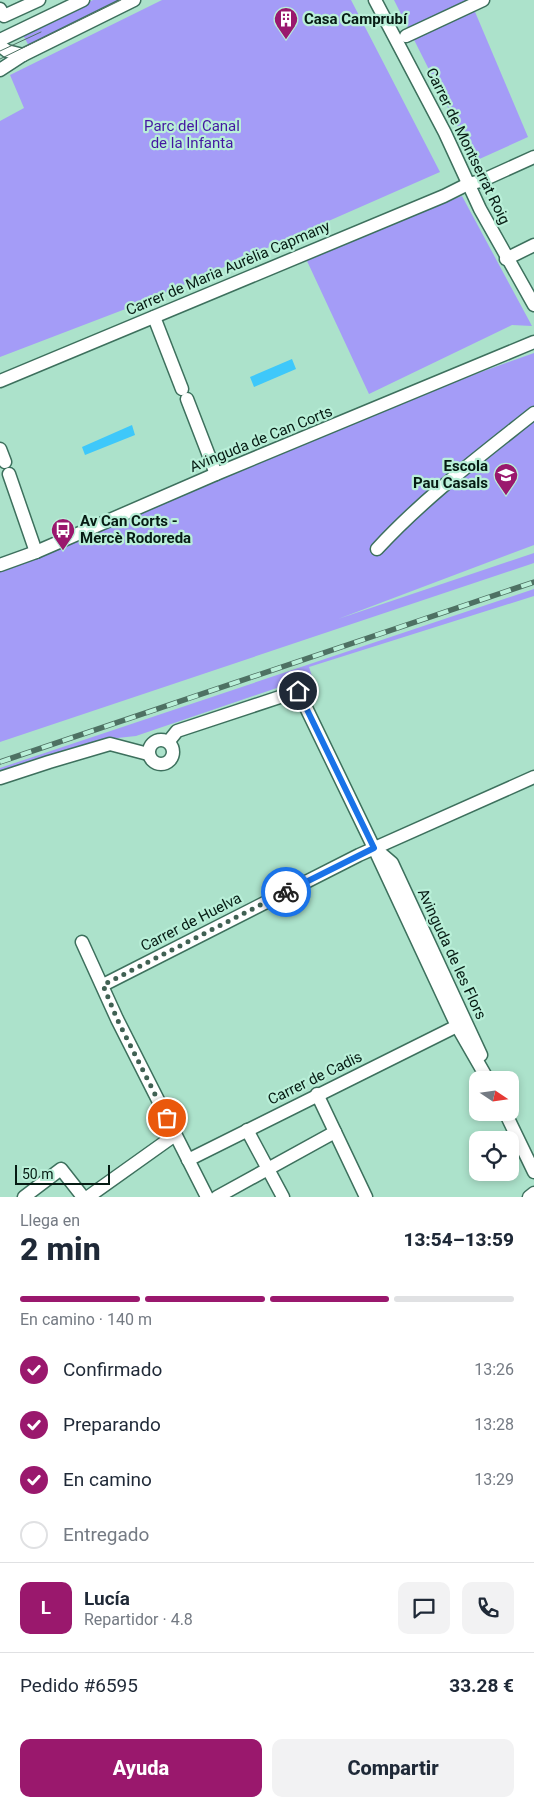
<!DOCTYPE html>
<html lang="es">
<meta charset="utf-8">
<style>
:root{--surface:#fff;--page:#f2f2f3;--text:#1f2937;--muted:#747a83;--line:#e0e1e3;--accent:#9a186d}
body{margin:0;font-family:Roboto,sans-serif;background:var(--page);color:var(--text);height:100vh;display:flex;flex-direction:column;font-size:19px;white-space:nowrap}
*{box-sizing:border-box;margin:0}
p{font-size:16px;color:var(--muted)}
.icon{flex:none;width:28px;height:28px;fill:none;stroke:currentColor;stroke-width:2;stroke-linecap:round;stroke-linejoin:round}
.map{position:relative;height:1197px;overflow:hidden}
.drawer{display:flex;flex-direction:column;background:var(--surface);flex:1}
.drawer>*{flex:none}
.needle{width:32px;rotate:103deg}
.buttons{position:absolute;left:469px;top:1071px;display:grid;gap:10px}
.buttons a{display:grid;place-items:center;width:50px;height:50px;border-radius:10px;background:var(--surface);box-shadow:0 2px 8px #0003;font-size:25px}
.scale{position:absolute;left:15px;bottom:12px;width:95px;box-sizing:border-box;padding-left:5px;border:2px solid #061b13;border-top:0;font-size:14px;line-height:18px;white-space:nowrap;color:#061b13;-webkit-text-stroke:4px #b9efd8;paint-order:stroke}
.pin{position:absolute;display:grid;place-items:center;width:42px;height:42px;color:#fff;margin:-21px;border:2px solid #fff;border-radius:50%;box-shadow:0 1px 5px #0007}
.courier{position:absolute;display:grid;place-items:center;width:50px;height:50px;margin:-25px;border:4px solid #1a73e8;border-radius:50%;background:#fff;color:#222;box-shadow:0 1px 6px #0007}
.overview em{font-style:normal;font-weight:800}
.overview div{display:flex;flex-direction:column-reverse}
.overview{display:flex;align-items:center;justify-content:space-between;height:85px;padding:0 20px}
h1{font-size:32px;font-weight:800;line-height:38px}
.bar{display:grid;grid-template-columns:repeat(4,1fr);gap:8px 5px;align-content:center;height:60px;padding:0 20px}
.bar i{height:6px;border-radius:4px;background:var(--line)}
.bar .active{background:var(--accent)}
.bar p{grid-column:span 4}
.line{display:flex;align-items:center;gap:12px;padding:0 20px;border-top:1px solid var(--line)}
.line div{flex:1}
.round{display:grid;place-items:center;flex:none;width:52px;height:52px;border-radius:10px;background:var(--page)}
ol{padding:0 20px;list-style:none}
li{display:flex;align-items:center;gap:15px;height:55px}
li p{margin-inline-start:auto}
li .icon{padding:5px;border-radius:50%;background:var(--accent);color:#fff;stroke-width:4}
li:last-child{color:var(--muted)}
li i{width:28px;height:28px;border:2px solid var(--line);border-radius:50%}
.button{display:flex;gap:10px;margin-top:auto;padding:10px 20px}
.button a{flex:1;height:58px;border-radius:10px;background:var(--accent);color:#fff;font-size:20px;font-weight:800;line-height:58px;text-align:center}
.button a+a{background:var(--page);color:var(--text)}
.map>svg:first-child{display:block}
</style>
<div class="map">
<svg width="534" height="1197" viewBox="0 0 534 1197">
<rect width="100%" height="100%" fill="#ace2cb"/>
<g fill="#a49cf7">
<path d="M93,0h34l-97,48 -7,-13z"/>
<path d="M162,0h189l89,172 -291,128 -149,57v-236l24,-13 -14,-33z"/>
<path d="M394,0h76l58,137 -53,24z"/>
<path d="M462,196l70,130 -20,-1 -143,69 -62,-133 3,-9z"/>
<path d="M534,353v192l-196,74 196,-66v10l-534,179v-184l481,-186z"/>
<path d="M534,589v7l-225,71 3,9 -176,60 -28,3 -108,36v-7z"/>
</g>
<g fill="#3ec8fa">
<path d="M292,359l4,10 -42,18 -4,-10z"/>
<path d="M132,425l3,10 -50,20 -3,-8z"/>
</g>
<g fill="none" stroke-linecap="round" stroke-linejoin="round">
<g stroke="#3d705d" stroke-width="15">
<g id="minor">
<path d="M375,0l70,133 35,76 54,96"/>
<path d="M0,9l4,7 35,-16"/>
<path d="M406,36l77,-36"/>
<path d="M0,40l83,-40"/>
<path d="M0,46l7,5 16,4"/>
<path d="M0,70l23,-15 111,-55"/>
<path d="M506,259l28,-14"/>
<path d="M154,317l28,72"/>
<path d="M0,381l444,-185 24,-12 13,-3 53,-24"/>
<path d="M187,399l29,75"/>
<path d="M0,449l5,13"/>
<path d="M9,474l27,78"/>
<path d="M377,549c47,-51 103,-93 157,-136"/>
<path d="M0,565l36,-13 180,-78 318,-132"/>
<circle cx="161" cy="752" r="12"/>
<path d="M169,741l8,-10 121,-40 76,157 83,178 31,54"/>
<path d="M0,778l49,-16 61,-18 38,10"/>
<path d="M378,851l14,12 89,192"/>
<path d="M82,942l35,77 90,178"/>
<path d="M103,985l256,-130 175,-78"/>
<path d="M317,1094l49,103"/>
<path d="M505,1112l29,60"/>
<path d="M247,1130l36,67"/>
<path d="M188,1160l269,-134"/>
<path d="M24,1197l37,-28 22,28"/>
<path d="M88,1197l87,-62"/>
<path d="M217,1197l118,-65"/>
<path d="M529,1197l5,-4"/>
</g>
</g>
<use href="#minor" stroke="#fff" stroke-width="12"/>
<g stroke="#4e7163" stroke-width="1">
<path d="M0,51l41,-19"/>
<path d="M0,59l121,-59"/>
</g>
<g stroke="#4e7163" stroke-width="5.5">
<path id="rail" d="M0,762l534,-180"/>
</g>
<use href="#rail" stroke="#b9efd8" stroke-width="4" stroke-dasharray="11" stroke-linecap="butt"/>
</g>
<g fill="none" stroke-linecap="round" stroke-linejoin="round">
<path stroke="#406153" stroke-width="5" stroke-dasharray="0 9" d="M167,1118l-50,-99 -14,-34 183,-93"/>
<path stroke="#1a73e8" stroke-width="6" d="M286,892l88,-44 -76,-157"/>
</g>
<defs>
<g id="building-pin" transform="scale(1.25)"><path d="M0 17L-7.5 6A9.5 9.5 0 1 1 7.5 6Z" fill="#9a186d" stroke="#b9efd8"/><path d="M-4-6H4V6H1V3H-1V6H-4ZM-2.5-4.3h1.7v1.8h-1.7ZM.8-4.3h1.7v1.8H.8ZM-2.5-1h1.7V.8h-1.7ZM.8-1h1.7V.8H.8Z" fill="#fff"/></g>
<g id="school-pin" transform="scale(1.25)"><path d="M0 17L-7.5 6A9.5 9.5 0 1 1 7.5 6Z" fill="#9a186d" stroke="#b9efd8"/><path d="M0-5L7-2L0 1L-7-2ZM-4 1L0 2.5L4 1V4Q0 6-4 4Z" fill="#fff"/></g>
<g id="bus-pin" transform="scale(1.25)"><path d="M0 17L-7.5 6A9.5 9.5 0 1 1 7.5 6Z" fill="#9a186d" stroke="#b9efd8"/><path d="M-5-6H5V4H4V6H2V4H-2V6H-4V4H-5ZM-3.5-4V0h7V-4ZM-3.5 1.2v1.5H-2V1.2ZM2 1.2v1.5H3.5V1.2Z" fill="#fff"/></g>
</defs>
<g fill-rule="evenodd">
<use href="#building-pin" x="286" y="19"/>
<use href="#school-pin" x="506" y="475"/>
<use href="#bus-pin" x="63" y="530"/>
</g>
<g text-anchor="middle" stroke-width="4.5" stroke-linejoin="round" paint-order="stroke">
<g font-size="15" font-weight="bold" fill="#061b13" stroke="#b9efd8" text-anchor="start">
<text x="304" y="24">Casa Camprubí</text>
<text x="488" y="471" text-anchor="end">Escola<tspan x="488" dy="17">Pau Casals</tspan></text>
<text x="80" y="526">Av Can Corts -<tspan x="80" dy="17">Mercè Rodoreda</tspan></text>
</g>
<g font-size="15" fill="#4417a2" stroke="#b9efd8">
<text x="192" y="131">Parc del Canal<tspan x="192" dy="17">de la Infanta</tspan></text>
</g>
<g font-size="15" fill="#061b13" stroke="#b9efd8">
<text transform="translate(468 146) rotate(64)" y="5">Carrer de Montserrat Roig</text>
<text transform="translate(228 268) rotate(-23)" y="5">Carrer de Maria Aurèlia Capmany</text>
<text transform="translate(261 439) rotate(-22)" y="5">Avinguda de Can Corts</text>
<text transform="translate(191 922) rotate(-27)" y="5">Carrer de Huelva</text>
<text transform="translate(452 954) rotate(65)" y="5">Avinguda de les Flors</text>
<text transform="translate(315 1078) rotate(-26)" y="5">Carrer de Cadis</text>
</g>
</g>
</svg>
<div class="buttons">
<a><svg class="needle" viewBox="-14 -14 28 28"><path d="M0-13l5 13h-10z" fill="#e53935"/><path d="M0 13l5-13h-10z" fill="#747a83"/></svg></a>
<a><svg class="icon" aria-label="locate" viewBox="0 0 24 24"><circle cx="12" cy="12" r="6"/><path d="M12 2v4M12 18v4M2 12h4M18 12h4"/></svg></a>
</div>
<div class="scale">50 m</div>
<div class="pin" style="left:167px;top:1118px;background:#ea580c"><svg class="icon" aria-label="bag" viewBox="0 0 24 24"><path d="M5 8h14l-1 12H6zM9 8a3 3 0 0 1 6 0"/></svg></div>
<div class="pin" style="left:298px;top:691px;background:#1f2937"><svg class="icon" aria-label="home" viewBox="0 0 24 24"><path d="M3 11l9-7 9 7M6 9v11h12V9"/></svg></div>
<div class="courier" style="left:286px;top:892px"><svg class="icon" aria-label="bike" viewBox="0 0 24 24"><circle cx="6" cy="16" r="4"/><circle cx="18" cy="16" r="4"/><path d="M6 16l4-8h5l3 8M10 8l3 8H6M13 5h3"/></svg></div>
</div>
<section class="drawer">
<div class="overview"><div><h1>2 min</h1><p>Llega en</p></div><em>13:54–13:59</em></div>
<div class="bar"><i class="active"></i><i class="active"></i><i class="active"></i><i></i><p>En camino · 140 m</p></div>
<ol>
<li><svg class="icon" aria-label="check" viewBox="0 0 24 24"><path d="M5 12l5 5 9-10"/></svg>Confirmado<p>13:26</p></li>
<li><svg class="icon" aria-label="check" viewBox="0 0 24 24"><path d="M5 12l5 5 9-10"/></svg>Preparando<p>13:28</p></li>
<li><svg class="icon" aria-label="check" viewBox="0 0 24 24"><path d="M5 12l5 5 9-10"/></svg>En camino<p>13:29</p></li>
<li><i></i>Entregado</li>
</ol>
<div class="line" style="height:90px"><b class="round" style="background:var(--accent);color:#fff">L</b><div><b>Lucía</b><p>Repartidor · 4.8</p></div><a class="round"><svg class="icon" aria-label="chat" viewBox="0 0 24 24"><path d="M4 5h16v11H9l-5 4z"/></svg></a><a class="round"><svg class="icon" aria-label="phone" viewBox="0 0 24 24"><path d="M5 4h4l2 5-3 2q2 4 5 5l2-3 5 2v4C11 20 4 13 5 4z"/></svg></a></div>
<div class="line" style="height:65px"><div>Pedido #6595</div><b>33.28 €</b></div>
<div class="button"><a>Ayuda</a><a>Compartir</a></div>
</section>
